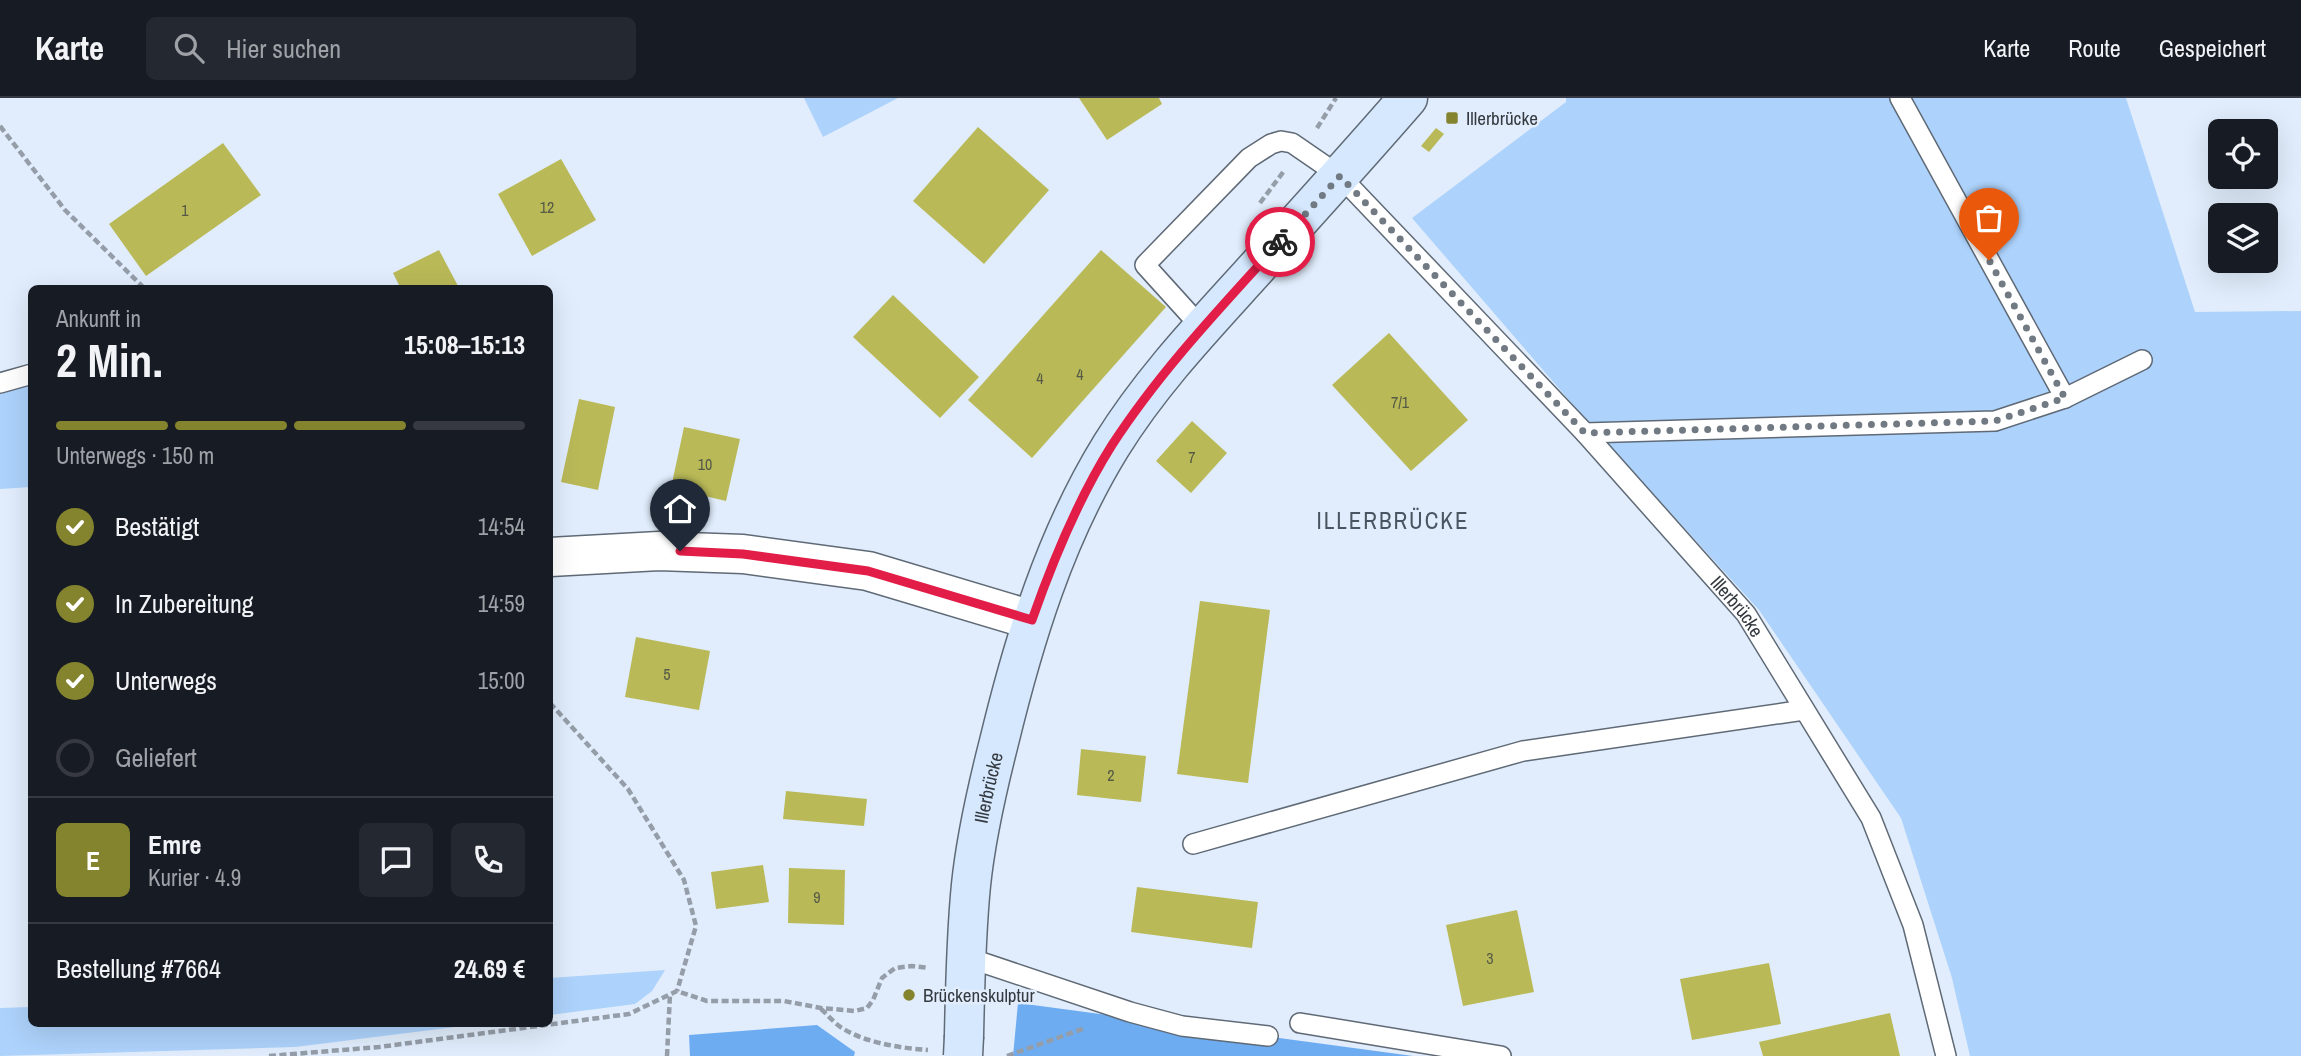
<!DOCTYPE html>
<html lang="de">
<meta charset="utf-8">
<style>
:root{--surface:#171b24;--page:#242831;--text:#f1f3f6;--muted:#9ea1a6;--line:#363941;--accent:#84842e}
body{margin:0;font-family:"Archivo Narrow",sans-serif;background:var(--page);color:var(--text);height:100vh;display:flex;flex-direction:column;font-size:26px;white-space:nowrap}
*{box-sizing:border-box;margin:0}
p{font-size:23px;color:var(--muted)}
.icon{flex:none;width:38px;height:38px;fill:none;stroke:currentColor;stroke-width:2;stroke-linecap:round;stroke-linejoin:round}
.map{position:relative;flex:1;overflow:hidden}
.drawer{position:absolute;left:28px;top:187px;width:525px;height:742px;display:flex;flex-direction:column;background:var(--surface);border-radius:10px;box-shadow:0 7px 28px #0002}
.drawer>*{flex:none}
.controls{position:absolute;left:2208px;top:21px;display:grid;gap:14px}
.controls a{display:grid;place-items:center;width:70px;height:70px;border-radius:10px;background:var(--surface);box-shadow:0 7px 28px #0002;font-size:35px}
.pin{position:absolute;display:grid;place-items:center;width:60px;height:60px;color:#fff;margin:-72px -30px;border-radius:50% 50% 50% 0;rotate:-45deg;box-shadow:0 0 7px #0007}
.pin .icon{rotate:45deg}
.courier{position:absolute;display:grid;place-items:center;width:70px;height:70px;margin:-35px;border:5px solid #e11d48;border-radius:50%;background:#fff;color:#222;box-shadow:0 2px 9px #0007}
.summary em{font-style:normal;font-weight:800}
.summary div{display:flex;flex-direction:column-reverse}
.summary{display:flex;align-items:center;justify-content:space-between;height:119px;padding:0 28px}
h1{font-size:46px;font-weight:800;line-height:52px}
.bar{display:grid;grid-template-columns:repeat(4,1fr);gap:10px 7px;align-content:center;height:84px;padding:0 28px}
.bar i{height:9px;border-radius:5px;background:var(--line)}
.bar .current{background:var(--accent)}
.bar p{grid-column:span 4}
.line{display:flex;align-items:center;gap:18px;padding:0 28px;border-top:2px solid var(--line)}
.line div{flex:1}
.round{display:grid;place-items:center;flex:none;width:74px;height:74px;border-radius:10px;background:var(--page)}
ol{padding:0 28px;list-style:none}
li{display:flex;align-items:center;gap:21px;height:77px}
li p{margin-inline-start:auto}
li .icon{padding:7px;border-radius:50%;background:var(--accent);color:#fff;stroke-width:4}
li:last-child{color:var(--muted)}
li i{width:38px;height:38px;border:4px solid var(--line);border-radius:50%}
header{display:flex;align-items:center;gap:42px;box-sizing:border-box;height:98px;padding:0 35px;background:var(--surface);border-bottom:2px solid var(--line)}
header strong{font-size:33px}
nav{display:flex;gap:38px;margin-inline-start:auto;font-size:24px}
.search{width:490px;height:63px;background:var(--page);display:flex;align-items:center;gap:18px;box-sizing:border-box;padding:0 24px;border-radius:10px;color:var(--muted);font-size:26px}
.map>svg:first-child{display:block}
</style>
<header>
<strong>Karte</strong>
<div class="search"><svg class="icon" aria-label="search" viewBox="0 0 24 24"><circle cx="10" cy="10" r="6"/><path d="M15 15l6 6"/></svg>Hier suchen</div>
<nav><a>Karte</a><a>Route</a><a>Gespeichert</a></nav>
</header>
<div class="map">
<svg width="2301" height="958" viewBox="0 0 2301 958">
<rect width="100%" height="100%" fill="#e1edfc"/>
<g fill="#add2fb">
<path d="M804,0h94l-75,39z"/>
<path d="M1566,0h560l69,214 106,-1v745h-331l-18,-78 -51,-160 -142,-208 -172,-189 -175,-203 154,-116z"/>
<path d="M31,281v108l-31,2v-100z"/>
<path d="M665,872l-13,21 -17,13 -85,11v-37z"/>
<path d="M31,909l1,17h447l-184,23 -295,9v-48z"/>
</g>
<g fill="#6dacf1">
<path d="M1018,905l395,53h-400z"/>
<path d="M817,927l38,27 -1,4h-164l-1,-21z"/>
</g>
<g fill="#b9b958">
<path d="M1079,0h80l3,6 -55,36z"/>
<path d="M978,29l71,63 -65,74 -71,-63z"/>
<path d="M1436,30l8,6 -15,18 -8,-6z"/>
<path d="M223,45l38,52 -115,81 -37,-52z"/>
<path d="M561,61l35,61 -64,36 -34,-62z"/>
<path d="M439,152l19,36 -5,3h-52l-8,-16z"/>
<path d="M1101,152l65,57 -134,151 -64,-58z"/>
<path d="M893,197l86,82 -39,41 -87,-81z"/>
<path d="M1389,235l79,87 -57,51 -79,-86z"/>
<path d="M579,301l36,8 -17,83 -37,-8z"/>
<path d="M1192,323l35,32 -36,40 -35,-32z"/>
<path d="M684,329l56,12 -14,62 -55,-13z"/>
<path d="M1200,503l70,9 -22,173 -71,-9z"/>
<path d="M636,539l74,14 -11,59 -74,-13z"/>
<path d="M1081,651l65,7 -5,46 -64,-7z"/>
<path d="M786,693l81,8 -3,27 -81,-7z"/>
<path d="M763,767l6,37 -53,7 -5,-37z"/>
<path d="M789,770l56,2 -1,55 -56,-2z"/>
<path d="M1137,789l121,15 -6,46 -121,-16z"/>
<path d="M1517,812l17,82 -71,14 -17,-81z"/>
<path d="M1769,865l12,61 -89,16 -12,-61z"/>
<path d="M1890,915l10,43h-137l-4,-14z"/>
</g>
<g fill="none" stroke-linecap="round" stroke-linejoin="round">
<g stroke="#5f6a76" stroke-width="22">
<g id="lane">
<path d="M1900,0l165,300"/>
<path id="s1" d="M1202,230l-57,-63 104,-107 22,-14 10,-3 11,2 48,33 245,257 161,181 125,204 42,107 33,131"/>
<path d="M0,285l32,-9"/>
<path d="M1585,335l410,-12 70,-23 77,-38"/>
<path d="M1193,746l330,-93 281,-41"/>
<path d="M966,859l164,55 52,14 86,10"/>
<path d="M1300,925l201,33"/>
</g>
</g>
<g stroke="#5f6a76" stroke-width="41">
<path id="street" d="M550,459l109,-6 84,3 125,17 164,49"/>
</g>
<g stroke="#5f6a76" stroke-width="41">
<g id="secondary">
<path id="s2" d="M964,938c1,-51 2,-101 7,-151 5,-49 16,-96 28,-143 25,-103 56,-205 112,-296 39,-63 90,-117 139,-171 53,-59 106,-117 158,-177"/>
</g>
</g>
<g stroke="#949da8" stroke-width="4.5" stroke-dasharray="7 3.5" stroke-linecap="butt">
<path d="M0,28l65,84 80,79"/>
<path d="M1317,30l19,-30"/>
<path d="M1260,105l24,-32"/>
<path d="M550,605l78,86 56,91 12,46 -19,65"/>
<path d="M821,911c7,6 13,14 21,19 24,15 58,20 86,22"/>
<path d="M269,958l110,-9 250,-33 48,-23 30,10h77l37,7 34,3 12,-3 6,-8 9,-22 13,-10 17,-2 17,2"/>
<path d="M667,958l3,-62"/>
<path d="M1007,958l78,-28"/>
</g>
<use href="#lane" stroke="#fff" stroke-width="19"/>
<use href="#street" stroke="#fff" stroke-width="38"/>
<use href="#secondary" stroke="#d5e8fd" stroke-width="38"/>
<g stroke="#5f6a76" stroke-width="41" stroke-linecap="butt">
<path id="secondary-bridge" d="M963,958l1,-20"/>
</g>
<use href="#secondary-bridge" stroke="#d5e8fd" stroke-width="38"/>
</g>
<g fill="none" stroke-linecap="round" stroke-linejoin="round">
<path stroke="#717982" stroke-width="7" stroke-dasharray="0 12.6" d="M1280,144l60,-66 245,257 410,-12 70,-23 -76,-138"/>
<path stroke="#e11d48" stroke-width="9" d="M680,453l63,3 125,17 164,49c21,-60 46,-121 80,-175 48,-74 109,-138 168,-203"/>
</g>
<g fill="#84842e" stroke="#e1edfc" stroke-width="2.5">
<rect x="1445" y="13" width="14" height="14" rx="3.5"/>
<circle cx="909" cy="897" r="7"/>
</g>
<g text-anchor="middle" stroke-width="5" stroke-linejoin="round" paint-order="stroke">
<g font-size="16" fill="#565a46">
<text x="547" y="115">12</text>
<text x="185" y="118">1</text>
<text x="1080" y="282">4</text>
<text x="1040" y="286">4</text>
<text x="1400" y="310">7/1</text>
<text x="1192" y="365">7</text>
<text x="705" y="372">10</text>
<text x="667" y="582">5</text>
<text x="1111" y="683">2</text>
<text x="817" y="805">9</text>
<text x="1490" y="866">3</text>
</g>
<g font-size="19" fill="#353a40" stroke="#e1edfc" text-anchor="start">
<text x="1466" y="27">Illerbrücke</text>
<text x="923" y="904">Brückenskulptur</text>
</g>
<g font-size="19" fill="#353a40" stroke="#e1edfc">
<text dy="7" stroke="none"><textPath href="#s1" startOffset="926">Illerbrücke</textPath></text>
<text dy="7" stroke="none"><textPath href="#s2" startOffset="250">Illerbrücke</textPath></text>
</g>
<g font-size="23" letter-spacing="2" fill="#4b5561" stroke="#e1edfc">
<text x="1393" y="431">ILLERBRÜCKE</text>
</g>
</g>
</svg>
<div class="controls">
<a><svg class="icon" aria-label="locate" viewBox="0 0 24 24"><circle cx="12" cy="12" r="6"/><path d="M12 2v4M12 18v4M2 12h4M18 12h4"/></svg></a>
<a><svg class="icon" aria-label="layers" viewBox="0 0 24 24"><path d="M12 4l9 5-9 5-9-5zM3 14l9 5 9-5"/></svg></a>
</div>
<div class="pin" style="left:1989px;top:162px;background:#ea580c"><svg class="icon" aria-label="bag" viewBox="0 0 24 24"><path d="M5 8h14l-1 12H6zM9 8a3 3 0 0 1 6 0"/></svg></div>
<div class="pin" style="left:680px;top:453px;background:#1f2937"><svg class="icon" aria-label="home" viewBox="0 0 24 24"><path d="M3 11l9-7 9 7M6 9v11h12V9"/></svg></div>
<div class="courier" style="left:1280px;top:144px"><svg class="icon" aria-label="bike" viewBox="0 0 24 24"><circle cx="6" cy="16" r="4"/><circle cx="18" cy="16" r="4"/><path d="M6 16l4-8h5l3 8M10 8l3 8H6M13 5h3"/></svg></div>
<section class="drawer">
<div class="summary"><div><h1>2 Min.</h1><p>Ankunft in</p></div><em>15:08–15:13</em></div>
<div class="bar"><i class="current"></i><i class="current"></i><i class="current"></i><i></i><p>Unterwegs · 150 m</p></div>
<ol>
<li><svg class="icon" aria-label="check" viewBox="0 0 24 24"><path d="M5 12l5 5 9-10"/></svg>Bestätigt<p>14:54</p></li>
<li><svg class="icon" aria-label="check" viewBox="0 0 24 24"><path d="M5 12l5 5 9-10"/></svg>In Zubereitung<p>14:59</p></li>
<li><svg class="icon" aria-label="check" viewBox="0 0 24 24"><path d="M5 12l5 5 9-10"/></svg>Unterwegs<p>15:00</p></li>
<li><i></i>Geliefert</li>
</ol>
<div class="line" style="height:126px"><b class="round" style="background:var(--accent);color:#fff">E</b><div><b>Emre</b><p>Kurier · 4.9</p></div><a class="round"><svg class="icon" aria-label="chat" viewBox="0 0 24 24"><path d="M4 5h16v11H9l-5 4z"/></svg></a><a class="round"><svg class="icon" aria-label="phone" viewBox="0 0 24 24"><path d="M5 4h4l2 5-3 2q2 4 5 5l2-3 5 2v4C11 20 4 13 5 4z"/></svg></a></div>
<div class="line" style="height:91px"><div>Bestellung #7664</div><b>24.69 €</b></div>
</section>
</div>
